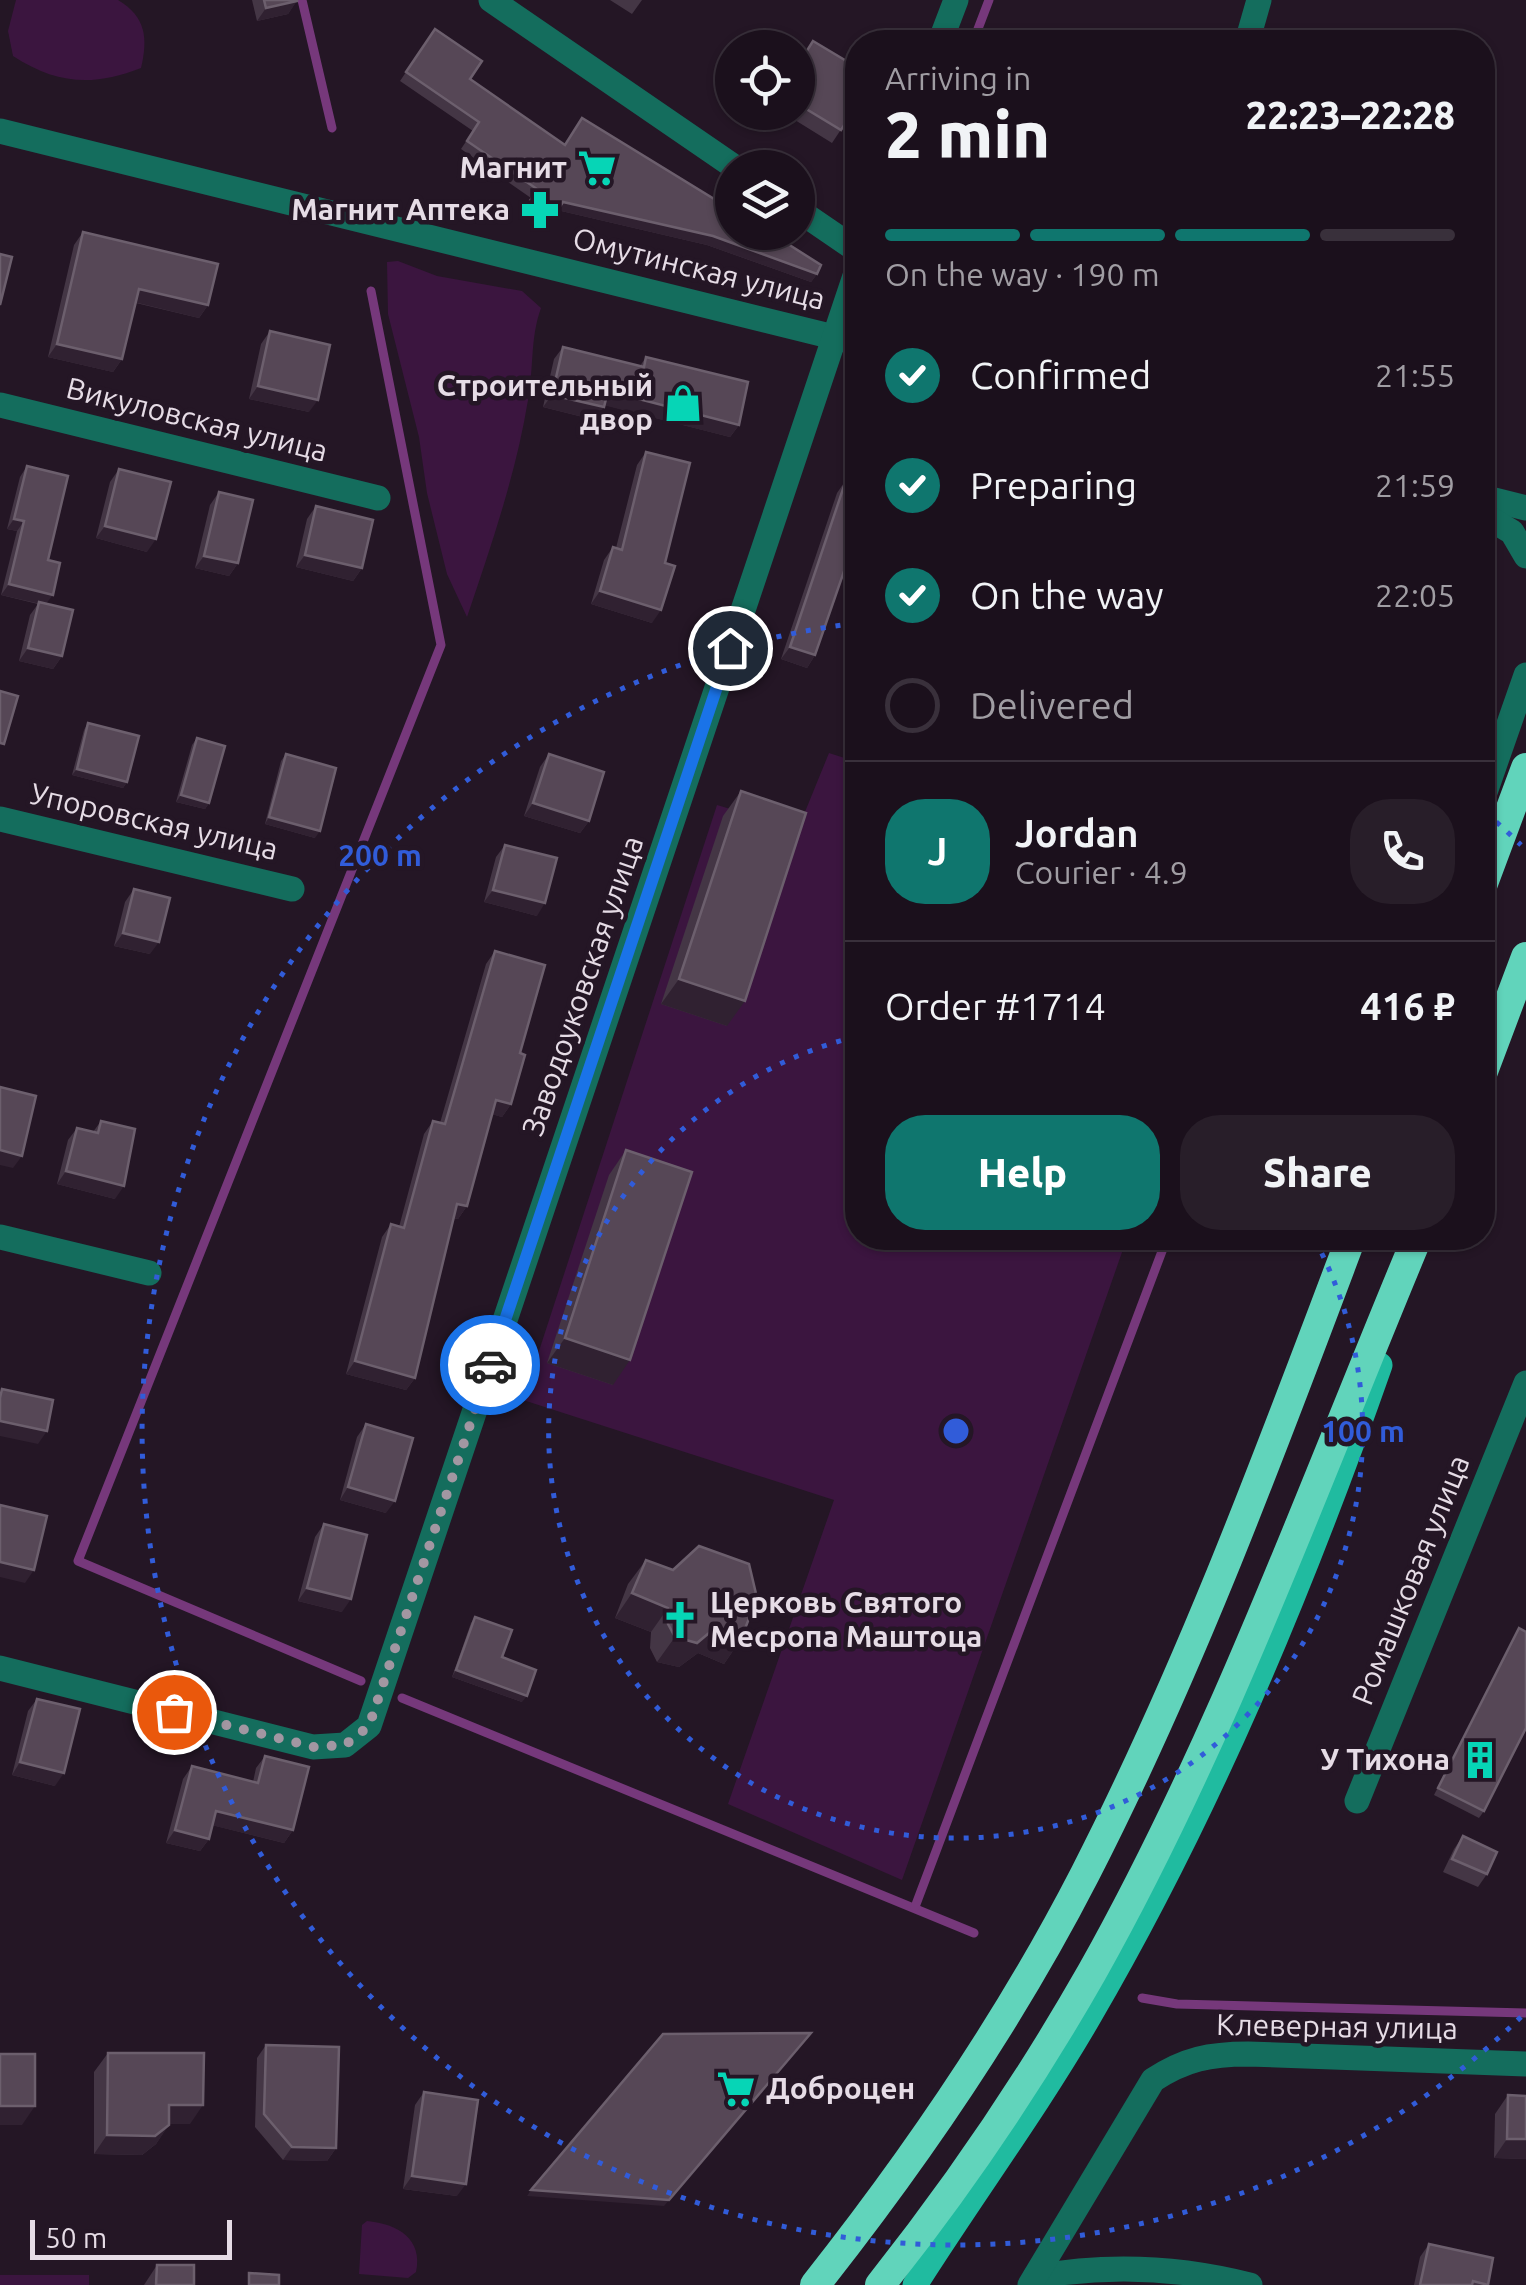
<!DOCTYPE html>
<meta charset="utf-8">
<style>
:root{--surface:#1b101c;--page:#281e29;--text:#f1f3f6;--muted:#a09da3;--line:#39303b;--accent:#0f766e}
body{margin:0;font-family:Ubuntu,sans-serif;background:var(--page);color:var(--text);height:100vh;display:flex;flex-direction:column;font-size:38px;white-space:nowrap}
*{box-sizing:border-box;margin:0}
p{font-size:32px;color:var(--muted)}
.icon{flex:none;width:55px;height:55px;fill:none;stroke:currentColor;stroke-width:2;stroke-linecap:round;stroke-linejoin:round}
.map{position:relative;flex:1;overflow:hidden}
.panel{position:absolute;left:845px;top:30px;width:650px;height:1220px;display:flex;flex-direction:column;background:var(--surface);border-radius:40px;box-shadow:0 2px 8px #0004,0 0 0 2px var(--line)}
.panel>*{flex:none}
.buttons{position:absolute;left:715px;top:30px;display:grid;gap:20px}
.buttons a{display:grid;place-items:center;width:100px;height:100px;border-radius:50%;background:var(--surface);box-shadow:0 2px 8px #0004,0 0 0 2px var(--line);font-size:50px}
.scale{position:absolute;left:30px;bottom:25px;width:202px;box-sizing:border-box;padding-left:10px;border:5px solid #e6dce6;border-top:0;font-size:28px;line-height:35px;white-space:nowrap;color:#e6dce6;-webkit-text-stroke:8px #241625;paint-order:stroke}
.pin{position:absolute;display:grid;place-items:center;width:85px;height:85px;color:#fff;margin:-42px;border:5px solid #fff;border-radius:50%;box-shadow:0 2px 10px #0007}
.courier{position:absolute;display:grid;place-items:center;width:100px;height:100px;margin:-50px;border:8px solid #1a73e8;border-radius:50%;background:#fff;color:#222;box-shadow:0 2px 12px #0007}
.overview em{font-style:normal;font-weight:800}
.overview div{display:flex;flex-direction:column-reverse}
.overview{display:flex;align-items:center;justify-content:space-between;height:170px;padding:0 40px}
h1{font-size:65px;font-weight:800;line-height:75px}
.bar{display:grid;grid-template-columns:repeat(4,1fr);gap:15px 10px;align-content:center;height:120px;padding:0 40px}
.bar i{height:12px;border-radius:8px;background:var(--line)}
.bar .active{background:var(--accent)}
.bar p{grid-column:span 4}
.line{display:flex;align-items:center;gap:25px;padding:0 40px;border-top:2px solid var(--line)}
.line div{flex:1}
.round{display:grid;place-items:center;flex:none;width:105px;height:105px;border-radius:40px;background:var(--page)}
ol{padding:0 40px;list-style:none}
li{display:flex;align-items:center;gap:30px;height:110px}
li p{margin-inline-start:auto}
li .icon{padding:10px;border-radius:50%;background:var(--accent);color:#fff;stroke-width:4}
li:last-child{color:var(--muted)}
li i{width:55px;height:55px;border:5px solid var(--line);border-radius:50%}
.cta{display:flex;gap:20px;margin-top:auto;padding:20px 40px}
.cta a{flex:1;height:115px;border-radius:40px;background:var(--accent);color:#fff;font-size:40px;font-weight:800;line-height:115px;text-align:center}
.cta a+a{background:var(--page);color:var(--text)}
.map>svg:first-child{display:block}
</style>
<div class="map">
<svg width="1526" height="2285" viewBox="0 0 1526 2285">
<rect width="100%" height="100%" fill="#241625"/>
<g fill="#3b153f">
<path d="M16,0h102c28,17 30,38 23,68 -48,19 -85,16 -128,-12l-5,-25z"/>
<path d="M398,261l39,15 85,15 19,17c-11,30 -7,60 -13,92 -12,74 -37,146 -61,217l-20,-43 -20,-81 -8,-56 -31,-123 -1,-52z"/>
<path d="M829,753l28,9 1,476h269l-225,642 -174,-76 106,-304 -311,-100 194,-595 81,24z"/>
<path d="M367,2221c31,3 56,18 49,51l-8,6 -49,-4 3,-49z"/>
<rect x="0" y="2275" width="89" height="10"/>
</g>
<g fill="none" stroke-linecap="round" stroke-linejoin="round">
<g stroke="#76387b" stroke-width="9">
<path d="M302,0l30,128"/>
<path d="M973,42l16,-42"/>
<path d="M361,1681l-283,-120 363,-916 -70,-354"/>
<path d="M402,1698l572,235"/>
<path d="M915,1907l252,-669"/>
<path d="M1142,1998l35,6 349,9"/>
</g>
<g stroke="#146d5d" stroke-width="25">
<path d="M491,0l245,168"/>
<path d="M940,42l16,-42"/>
<path d="M1247,42l12,-42"/>
<path d="M0,131l858,212"/>
<path d="M798,210l60,41"/>
<path d="M0,405l378,93"/>
<path d="M1482,497l44,11"/>
<path d="M1482,514l30,18 14,24"/>
<path d="M1482,801l44,-126"/>
<path d="M0,819l292,70"/>
<path d="M0,1237l149,36"/>
<path d="M0,1668l313,79 32,-2 24,-19 489,-1459"/>
<path d="M1357,1801l169,-418"/>
<path d="M1035,2277c71,-13 144,-10 215,8"/>
<path d="M1030,2285l123,-205c32,-21 57,-26 95,-26l278,10"/>
</g>
<path stroke="#20bba0" stroke-width="25" d="M915,2285c57,-90 120,-175 174,-268 120,-206 212,-427 291,-652"/>
<g stroke="#61d4bb" stroke-width="30">
<path d="M1482,886l44,-118"/>
<path d="M1482,1074l44,-117"/>
<path d="M815,2285c102,-129 195,-265 270,-411 105,-205 185,-421 266,-636"/>
<path d="M880,2285c78,-98 150,-204 212,-313 131,-233 222,-488 325,-734"/>
</g>
</g>
<g fill="#443645">
<path d="M252,0h45l-9,14 -31,7z"/>
<path d="M610,0h32l-10,14z"/>
<path d="M435,29l35,50 94,66 253,129 -6,8 -104,-37 -150,-35 -4,7 -29,-7 7,-12 -70,-49 12,-18 -73,-50z"/>
<path d="M798,64l60,40 -26,39 -50,-31h16z"/>
<path d="M83,232l125,73 -9,13 -63,-15 -14,56 -9,13 -65,-15 26,-112z"/>
<path d="M270,331l39,81 -60,-13 12,-55z"/>
<path d="M563,347l77,19 6,-9 93,68 -9,12 -125,-32 -10,15 -52,-13 11,-48z"/>
<path d="M858,416v37l-15,-4 9,-25z"/>
<path d="M646,452l19,111 -13,60 -61,-19 13,-44 9,-13 3,1 21,-83z"/>
<path d="M27,466l21,94 -2,44 16,52 -9,13 -34,-8 11,-46 8,-11 -37,-9 16,-64 -10,-2 13,-52z"/>
<path d="M119,469l28,83 -51,-14 14,-56z"/>
<path d="M846,480l-31,175 -8,13 -26,-9 56,-166z"/>
<path d="M219,492l19,71 -9,13 -34,-8 15,-63z"/>
<path d="M316,506l46,62 -9,13 -57,-14 11,-48z"/>
<path d="M88,723l39,59 -4,6 -51,-13 12,-45z"/>
<path d="M197,738l12,65 -4,6 -29,-7 16,-57z"/>
<path d="M286,754l29,84 -50,-14 16,-63z"/>
<path d="M549,754l40,67 -9,12 -56,-17 16,-49z"/>
<path d="M741,791l-14,235 -66,-22 62,-188z"/>
<path d="M505,845l32,71 -53,-14 12,-45z"/>
<path d="M134,889l16,65 -36,-8 11,-44z"/>
<path d="M495,951l25,102 -9,51 -9,13 -10,-3 -25,92 -9,13 -5,-1 -38,160 -9,12 -60,-16 36,-137 9,-13 8,3 25,-93 9,-13 7,2 46,-159z"/>
<path d="M101,1121l14,78 -58,-15 11,-44 9,-12 16,4z"/>
<path d="M626,1150l-13,235 -66,-22 62,-188z"/>
<path d="M366,1424l20,89 -46,-13 17,-63z"/>
<path d="M324,1524l18,88 -44,-11 17,-64z"/>
<path d="M646,1560l95,79 -17,25 -26,-11 -19,14 -22,-5 -7,-14 1,-16 -36,-14 13,-34z"/>
<path d="M475,1617l27,40 20,45 -70,-25 19,-54z"/>
<path d="M1519,1628l-35,183 -5,7 -45,-23z"/>
<path d="M37,1699l18,87 -43,-11 16,-64z"/>
<path d="M265,1756l28,74 -9,13 -72,-18 -3,14 -9,12 -34,-8 17,-64 9,-13 61,16 3,-14z"/>
<path d="M1463,1836l24,38 -9,13 -35,-15 11,-23z"/>
<path d="M266,2045l70,103 -9,13 -44,-1 -28,-33 2,-69z"/>
<path d="M108,2053l82,71h-21l-13,20 -14,11 -48,-1v-82z"/>
<path d="M424,2092l33,104 -54,-7 12,-84z"/>
<path d="M1508,2095l18,1v63l-32,-1 1,-44z"/>
<path d="M1429,2244l59,41h-74l6,-28z"/>
<path d="M157,2265l37,20h-50z"/>
</g>
<g fill="#302131">
<path d="M297,1l-9,13 -31,7 9,-13z"/>
<path d="M530,201l33,1 150,34 104,38 -6,8 -104,-37 -150,-35 -4,7 -29,-7z"/>
<path d="M139,289l69,16 -9,13 -69,-17z"/>
<path d="M57,344l65,15 -9,13 -65,-15z"/>
<path d="M258,386l60,14 -9,12 -60,-13z"/>
<path d="M608,391l131,34 -9,12 -131,-33z"/>
<path d="M552,395l52,12 -9,13 -52,-13z"/>
<path d="M850,438l8,3v12l-15,-4z"/>
<path d="M14,519l10,2 -7,10 -10,-2z"/>
<path d="M105,526l51,13 -9,13 -51,-14z"/>
<path d="M305,555l57,13 -9,13 -57,-14z"/>
<path d="M204,556l34,7 -9,13 -34,-8z"/>
<path d="M9,584l44,11 -8,10 -44,-10z"/>
<path d="M600,591l61,19 -9,13 -61,-19z"/>
<path d="M790,647l25,8 -8,13 -26,-9z"/>
<path d="M28,648l34,8 -9,13 -34,-8z"/>
<path d="M77,769l50,13 -4,6 -51,-13z"/>
<path d="M181,795l28,8 -4,6 -29,-7z"/>
<path d="M533,803l56,18 -9,12 -56,-17z"/>
<path d="M269,817l51,14 -5,7 -50,-14z"/>
<path d="M493,890l52,13 -8,13 -53,-14z"/>
<path d="M123,933l36,9 -9,12 -36,-8z"/>
<path d="M679,979l66,22 -18,25 -66,-22z"/>
<path d="M496,1100l15,4 -9,13 -15,-4z"/>
<path d="M0,1150l22,6 -9,12 -13,-3z"/>
<path d="M66,1171l58,15 -9,13 -58,-15z"/>
<path d="M457,1204l10,2 -9,13 -10,-3z"/>
<path d="M565,1338l65,22 -17,25 -66,-22z"/>
<path d="M355,1361l60,17 -9,12 -60,-16z"/>
<path d="M0,1421l47,10 -9,13 -38,-8z"/>
<path d="M348,1487l47,14 -9,12 -46,-13z"/>
<path d="M0,1562l34,8 -9,13 -25,-6z"/>
<path d="M307,1588l44,11 -9,13 -44,-11z"/>
<path d="M632,1593l36,15 -17,24 -36,-14z"/>
<path d="M715,1628l26,11 -17,25 -26,-11 -19,14 -22,-5 18,-25z"/>
<path d="M456,1670l71,26 -5,6 -70,-25z"/>
<path d="M20,1762l44,11 -9,13 -43,-11z"/>
<path d="M216,1811l77,19 -9,13 -77,-19z"/>
<path d="M175,1830l34,9 -9,12 -34,-8z"/>
<path d="M806,2039l-142,167 -137,-10 4,-6z"/>
<path d="M169,2105h34l-13,19h-34z"/>
<path d="M0,2106h35l-13,19h-22z"/>
<path d="M169,2125l-13,19 -14,11 -48,-1 13,-19z"/>
<path d="M1507,2139h19v20l-32,-1z"/>
<path d="M292,2147l44,1 -9,13 -44,-1z"/>
<path d="M412,2176l54,8 -9,12 -54,-7z"/>
</g>
<g fill="#564756" stroke="#6c5f6d" stroke-width="2.5">
<path d="M264,0h33v1l-31,7z"/>
<path d="M435,29l47,32 -12,18 95,66 17,-27 150,92v22h37l52,33 -4,9 -104,-38 -150,-34 -4,6 -29,-7 7,-12 -70,-48 12,-19 -73,-50z"/>
<path d="M813,41l45,27v36l-17,26 -43,-26v-39z"/>
<path d="M83,232l135,32 -10,41 -69,-16 -17,70 -65,-15z"/>
<path d="M0,254l12,3 -12,48z"/>
<path d="M270,331l60,14 -12,55 -60,-14z"/>
<path d="M563,347l81,20 2,-10 102,25 -9,43 -131,-34 -4,16 -52,-12z"/>
<path d="M858,418v23l-8,-3z"/>
<path d="M646,452l44,11 -25,100 10,3 -14,44 -61,-19 13,-44 9,3z"/>
<path d="M27,466l41,10 -20,84 12,3 -7,32 -44,-11 15,-63 -10,-2z"/>
<path d="M119,469l52,13 -15,57 -51,-13z"/>
<path d="M846,480l12,4v47l-43,124 -25,-8z"/>
<path d="M219,492l34,8 -15,63 -34,-7z"/>
<path d="M316,506l57,14 -11,48 -57,-13z"/>
<path d="M39,602l34,8 -11,46 -34,-8z"/>
<path d="M0,691l18,5 -14,48 -4,-1z"/>
<path d="M88,723l51,13 -12,46 -50,-13z"/>
<path d="M197,738l28,8 -16,57 -28,-8z"/>
<path d="M286,754l50,14 -16,63 -51,-14z"/>
<path d="M549,754l55,18 -15,49 -56,-18z"/>
<path d="M741,791l65,22 -61,188 -66,-22z"/>
<path d="M505,845l52,13 -12,45 -52,-13z"/>
<path d="M134,889l36,9 -11,44 -36,-9z"/>
<path d="M495,951l50,14 -25,88 5,2 -14,49 -15,-4 -29,106 -10,-2 -42,174 -60,-17 36,-137 13,4 29,-107 12,3z"/>
<path d="M0,1087l36,9 -14,60 -22,-6z"/>
<path d="M101,1121l34,8 -11,57 -58,-15 11,-43 21,5z"/>
<path d="M626,1150l66,22 -62,188 -65,-22z"/>
<path d="M2,1389l51,11 -6,31 -47,-10v-23z"/>
<path d="M366,1424l47,14 -18,63 -47,-14z"/>
<path d="M0,1505l47,11 -13,54 -34,-8z"/>
<path d="M324,1524l43,11 -16,64 -44,-11z"/>
<path d="M699,1546l50,18 8,34 -16,41 -26,-11 -18,15 -22,-6 -7,-13v-16l-36,-15 14,-33 27,10z"/>
<path d="M475,1617l37,13 -10,27 34,13 -9,26 -71,-26z"/>
<path d="M1519,1628l7,4v96l-42,83 -46,-23z"/>
<path d="M37,1699l43,10 -16,64 -44,-11z"/>
<path d="M265,1756l44,11 -16,63 -77,-19 -7,28 -34,-9 17,-64 66,17z"/>
<path d="M1463,1836l34,16 -10,22 -35,-15z"/>
<path d="M811,2033l-142,167 -138,-10 132,-156z"/>
<path d="M266,2045l73,2 -3,101 -44,-1 -28,-33z"/>
<path d="M108,2053h96l-1,52h-34v20l-14,11 -48,-1z"/>
<rect x="0" y="2054" width="35" height="52"/>
<path d="M424,2092l54,8 -12,84 -54,-8z"/>
<path d="M1508,2095l18,1v43h-19z"/>
<path d="M1429,2244l64,14 -5,27 -15,-4 -1,4h-52z"/>
<path d="M157,2265h37v20h-38z"/>
<path d="M249,2273l30,2v10h-30z"/>
</g>
<g fill="none" stroke-linecap="round" stroke-linejoin="round">
<path stroke="#a297a2" stroke-width="10" stroke-dasharray="0 18" d="M174,1712l140,35 31,-2 24,-19 121,-361"/>
<path stroke="#1a73e8" stroke-width="12" d="M490,1365l240,-717"/>
</g>
<g fill="none" stroke="#315cd9" stroke-width="5" stroke-dasharray="5 10">
<path d="M1315 1240A407 407 0 1 1 854 1037"/>
<path d="M1521 2017A814 814 0 1 1 857 623M1485 812A814 814 0 0 1 1521 845"/>
</g>
<defs>
<g id="supermarket-bare" transform="scale(3)"><path d="M-6-5.5h2.5l.6 2H6L4.5 2H-2.5L-4.4-4H-6ZM-1.5 3.2a1.3 1.3 0 1 0 .1 0ZM3 3.2a1.3 1.3 0 1 0 .1 0Z" fill="#06d5b6" stroke="#241625" stroke-width="2.5" paint-order="stroke"/></g>
<g id="pharmacy-bare" transform="scale(3)"><path d="M-2-6h4v4h4v4h-4v4h-4v-4h-4v-4h4Z" fill="#06d5b6" stroke="#241625" stroke-width="2.5" paint-order="stroke"/></g>
<g id="shop-bare" transform="scale(3)"><path d="M-5-2.5h2.3a2.7 3.5 0 0 1 5.4 0H5L5.5 6h-11ZM-1.5-2.5h3a1.5 2.3 0 0 0-3 0Z" fill="#06d5b6" stroke="#241625" stroke-width="2.5" paint-order="stroke"/></g>
<g id="church-bare" transform="scale(3)"><path d="M-1.2-6h2.4v3.5h3.3v2.4h-3.3V6h-2.4V-.1h-3.3v-2.4h3.3Z" fill="#06d5b6" stroke="#241625" stroke-width="2.5" paint-order="stroke"/></g>
<g id="building-bare" transform="scale(3)"><path d="M-4-6H4V6H1V3H-1V6H-4ZM-2.5-4.3h1.7v1.8h-1.7ZM.8-4.3h1.7v1.8H.8ZM-2.5-1h1.7V.8h-1.7ZM.8-1h1.7V.8H.8Z" fill="#06d5b6" stroke="#241625" stroke-width="2.5" paint-order="stroke"/></g>
</defs>
<g fill-rule="evenodd">
<use href="#supermarket-bare" x="597" y="168"/>
<use href="#pharmacy-bare" x="540" y="210"/>
<use href="#shop-bare" x="683" y="403"/>
<use href="#church-bare" x="680" y="1620"/>
<use href="#building-bare" x="1480" y="1760"/>
<use href="#supermarket-bare" x="736" y="2089"/>
</g>
<g text-anchor="middle" stroke-width="9" stroke-linejoin="round" paint-order="stroke">
<g font-size="30" font-weight="bold" fill="#e6dce6" stroke="#241625" text-anchor="end">
<text x="567" y="178">Магнит</text>
<text x="510" y="220">Магнит Аптека</text>
<text x="653" y="396">Строительный<tspan x="653" dy="34">двор</tspan></text>
<text x="710" y="1613" text-anchor="start">Церковь Святого<tspan x="710" dy="34">Месропа Маштоца</tspan></text>
<text x="1450" y="1770">У Тихона</text>
<text x="766" y="2099" text-anchor="start">Доброцен</text>
</g>
<g font-size="30" fill="#e6dce6" stroke="#241625">
<text transform="translate(699 269) rotate(14)" y="10">Омутинская улица</text>
<text transform="translate(197 420) rotate(14)" y="10">Викуловская улица</text>
<text transform="translate(154 822) rotate(13)" y="10">Упоровская улица</text>
<text transform="translate(583 986) rotate(-71)" y="10">Заводоуковская улица</text>
<text transform="translate(1411 1580) rotate(-68)" y="10">Ромашковая улица</text>
<text transform="translate(1337 2027) rotate(1)" y="10">Клеверная улица</text>
</g>
</g>
<circle cx="956" cy="1431" r="15" fill="#315cd9" stroke="#241625" stroke-width="5"/>
<g font-size="30" text-anchor="middle" font-weight="bold" fill="#315cd9" stroke="#241625" stroke-width="9" stroke-linejoin="round" paint-order="stroke">
<text x="380" y="866">200 m</text>
<text x="1363" y="1442">100 m</text>
</g>
</svg>
<div class="buttons">
<a><svg class="icon" aria-label="locate" viewBox="0 0 24 24"><circle cx="12" cy="12" r="6"/><path d="M12 2v4M12 18v4M2 12h4M18 12h4"/></svg></a>
<a><svg class="icon" aria-label="layers" viewBox="0 0 24 24"><path d="M12 4l9 5-9 5-9-5zM3 14l9 5 9-5"/></svg></a>
</div>
<div class="scale">50 m</div>
<div class="pin" style="left:174px;top:1712px;background:#ea580c"><svg class="icon" aria-label="bag" viewBox="0 0 24 24"><path d="M5 8h14l-1 12H6zM9 8a3 3 0 0 1 6 0"/></svg></div>
<div class="pin" style="left:730px;top:648px;background:#1f2937"><svg class="icon" aria-label="home" viewBox="0 0 24 24"><path d="M3 11l9-7 9 7M6 9v11h12V9"/></svg></div>
<div class="courier" style="left:490px;top:1365px"><svg class="icon" aria-label="car" viewBox="0 0 24 24"><path d="M5 17H2v-5l4-1 3-4h7l3 4 3 1v5h-3M9 17h6M6 11h13"/><circle cx="7" cy="17" r="2"/><circle cx="17" cy="17" r="2"/></svg></div>
<section class="panel">
<div class="overview"><div><h1>2 min</h1><p>Arriving in</p></div><em>22:23–22:28</em></div>
<div class="bar"><i class="active"></i><i class="active"></i><i class="active"></i><i></i><p>On the way · 190 m</p></div>
<ol>
<li><svg class="icon" aria-label="check" viewBox="0 0 24 24"><path d="M5 12l5 5 9-10"/></svg>Confirmed<p>21:55</p></li>
<li><svg class="icon" aria-label="check" viewBox="0 0 24 24"><path d="M5 12l5 5 9-10"/></svg>Preparing<p>21:59</p></li>
<li><svg class="icon" aria-label="check" viewBox="0 0 24 24"><path d="M5 12l5 5 9-10"/></svg>On the way<p>22:05</p></li>
<li><i></i>Delivered</li>
</ol>
<div class="line" style="height:180px"><b class="round" style="background:var(--accent);color:#fff">J</b><div><b>Jordan</b><p>Courier · 4.9</p></div><a class="round"><svg class="icon" aria-label="phone" viewBox="0 0 24 24"><path d="M5 4h4l2 5-3 2q2 4 5 5l2-3 5 2v4C11 20 4 13 5 4z"/></svg></a></div>
<div class="line" style="height:130px"><div>Order #1714</div><b>416 ₽</b></div>
<div class="cta"><a>Help</a><a>Share</a></div>
</section>
</div>
